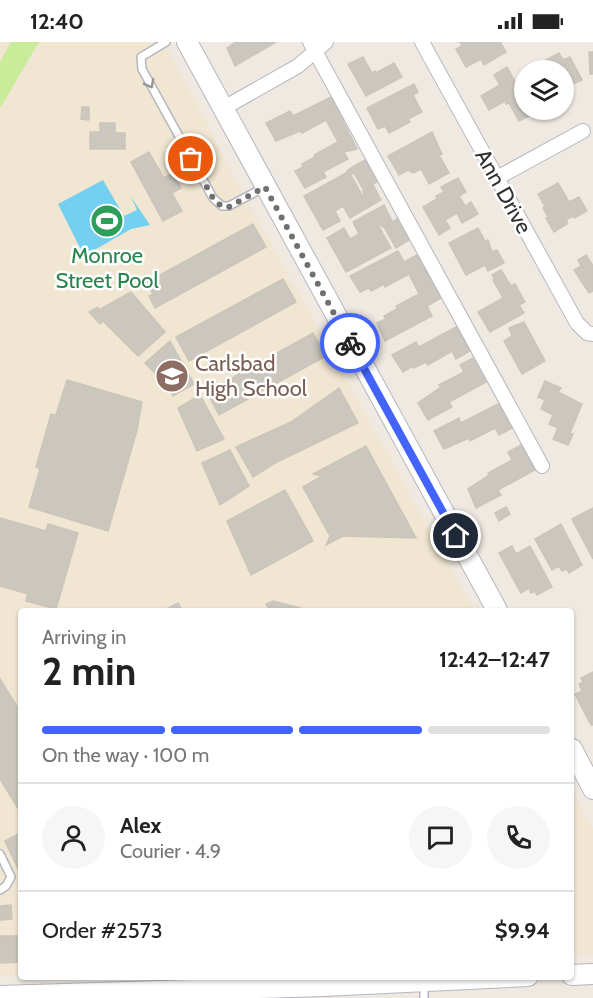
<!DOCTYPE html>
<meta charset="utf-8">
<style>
:root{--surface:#fff;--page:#f6f6f6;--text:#222;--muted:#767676;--line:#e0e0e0;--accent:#4264fb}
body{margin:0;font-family:Cabin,sans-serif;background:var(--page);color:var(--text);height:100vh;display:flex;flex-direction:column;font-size:22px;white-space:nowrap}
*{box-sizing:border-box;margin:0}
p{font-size:20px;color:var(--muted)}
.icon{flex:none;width:33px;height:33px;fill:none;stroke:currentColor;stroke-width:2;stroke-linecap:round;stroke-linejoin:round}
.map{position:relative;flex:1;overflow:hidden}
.details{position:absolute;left:18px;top:566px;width:556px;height:372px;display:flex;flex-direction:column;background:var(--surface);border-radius:6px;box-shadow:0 2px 4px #0004}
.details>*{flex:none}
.fabs{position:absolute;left:514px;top:18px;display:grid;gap:12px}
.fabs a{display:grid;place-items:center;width:60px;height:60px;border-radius:50%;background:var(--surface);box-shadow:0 2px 4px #0004;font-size:30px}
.pin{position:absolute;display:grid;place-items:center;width:51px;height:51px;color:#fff;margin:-26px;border:3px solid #fff;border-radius:50%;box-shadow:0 2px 6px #0007}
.courier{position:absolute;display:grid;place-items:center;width:60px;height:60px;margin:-30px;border:4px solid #4264fb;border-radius:50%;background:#fff;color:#222;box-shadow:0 2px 8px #0007}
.headline em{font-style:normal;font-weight:800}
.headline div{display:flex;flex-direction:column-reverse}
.headline{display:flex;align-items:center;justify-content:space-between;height:102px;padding:0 24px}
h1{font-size:39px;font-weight:800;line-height:45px}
.bar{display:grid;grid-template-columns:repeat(4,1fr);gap:9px 6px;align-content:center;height:72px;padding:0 24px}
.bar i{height:8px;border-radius:4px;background:var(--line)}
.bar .active{background:var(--accent)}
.bar p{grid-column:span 4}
.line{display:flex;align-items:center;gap:15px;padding:0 24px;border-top:2px solid var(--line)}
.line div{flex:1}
.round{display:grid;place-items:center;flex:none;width:63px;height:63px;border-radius:32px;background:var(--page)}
.status{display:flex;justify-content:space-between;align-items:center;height:42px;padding:0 30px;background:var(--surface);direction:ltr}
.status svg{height:16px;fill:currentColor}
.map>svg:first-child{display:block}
</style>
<div class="status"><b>12:40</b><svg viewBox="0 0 49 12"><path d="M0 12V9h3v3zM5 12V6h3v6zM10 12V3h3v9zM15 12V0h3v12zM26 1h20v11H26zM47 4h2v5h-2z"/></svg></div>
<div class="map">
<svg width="593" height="956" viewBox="0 0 593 956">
<rect width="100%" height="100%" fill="#efe9e1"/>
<g fill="#f0e6d1">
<path d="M0,0h164l78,149 232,419h-453v365l-21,1z"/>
<path d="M572,747l21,40v125h-21z"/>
</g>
<path fill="#c9ec9a" d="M11,0h28l-39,66v-46z"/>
<path fill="#75cff0" d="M103,138l21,36 13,-6 -6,-13 19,28 -19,4 -47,27 -26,-52z"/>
<g fill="#cbc7bf" stroke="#cbc5ba" stroke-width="1.5">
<path d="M276,0l-41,24 -8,-18 9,-6z"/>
<path d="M460,0h40l6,10 -22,13 -3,-6 -15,8 -10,-18 6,-3z"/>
<path d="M589,10h4v22h-3z"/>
<path d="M559,11l4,7 7,-3 12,23 -18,8v-18h-23l9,-4 -4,-6z"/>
<path d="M363,15l9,16 3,-2 1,2 18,-10 8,14 -36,19 -18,-32z"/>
<path d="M507,25l18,32v11h6l2,4 -14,7 -10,-18 -3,1 -1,-3 -16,9 -8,-14 19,-11 -6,-10z"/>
<path d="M414,42l4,8 -5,3 9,17 -14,7 2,3 -21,11 -4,-7 -7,3 -11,-21z"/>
<path d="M331,55l26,52 -13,3 4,7 -25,13 3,5 -21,11 -10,-17 8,-4 -1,-3 13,-7 -1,-2 24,-13 -12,-22 -24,13 -2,-2 -24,10 -10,-18 24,-12 3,5z"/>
<path d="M82,65h7v13l-8,-1z"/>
<path d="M100,81h15v10h10v16h-35v-17h10z"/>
<path d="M432,90l10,22 -3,1 10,18 -20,11 -8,-15 -8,4 -5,-3 -9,5 -11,-19z"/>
<path d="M149,110l15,26 9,-5 8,15 -9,5 10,18 -19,10 -32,-59z"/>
<path d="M365,118l12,22 -14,7 -9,-16 -3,2 11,20 2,-1 -1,-3 10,-6 8,15 -31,18 -7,-12 -8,5 5,10 -17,9 -19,-34 44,-24 -1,-1 4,-3z"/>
<path d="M458,136l8,14 -7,4 6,10 6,-4 7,12 -16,9 -5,-10 -12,7 5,8 -11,7 -16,-28 14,-8 -1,-3 8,-4 -3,-5z"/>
<path d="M558,141l11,19 10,-5 8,14 -13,7 -1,-2 -6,3v5l-13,8 -8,-14 2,-1 -5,-9 2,-2 -7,-12z"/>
<path d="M384,163l8,16 -10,6 -2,-3 -2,1 13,23 -45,24 -19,-34 17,-10 6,11 9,-5 -6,-12z"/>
<path d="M397,177l12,21 -13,8 -12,-21z"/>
<path d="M253,182l13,23 -111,61 -6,-12 4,-2 -6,-12z"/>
<path d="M478,186l7,13 3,-1 4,12 5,-2 7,13 -16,8 -3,-6 -19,10 -17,-32z"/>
<path d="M398,209l6,11 13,-7 24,43 -14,8 5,10 -47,25 -8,-18 9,-4 -2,-3 13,-7 -1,-3 23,-12 -10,-20 -24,13 -1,-3 -13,7 -2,-3 -9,4 -10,-16z"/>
<path d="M586,213l7,11v25l-4,2 -15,-23 7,-4 -3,-6z"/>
<path d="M501,228l10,16 4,-2 10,18 -6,3 5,8 -34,19 -12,-20 25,-14 -10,-18 2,-1 -3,-4z"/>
<path d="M283,237l13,23 -107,59 -13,-24z"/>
<path d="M131,250l34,40 -27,24 -35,-35 -3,3 -11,-12 9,-5 1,3z"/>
<path d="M524,280l21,39 -23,13 -18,-33 8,-5 -3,-8z"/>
<path d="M456,285l14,24 -14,8 -4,-8 -24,14 -2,-3 -12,6 -1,-2 -10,6 -11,-17 24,-13 3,5z"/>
<path d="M313,291l13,23 -107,59 -12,-23z"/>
<path d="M170,299l24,43 -21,12 -4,-9 -24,-24z"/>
<path d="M473,316l13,24 -37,20 3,5 -24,13 -10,-17 23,-16 -2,-2 25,-13 -4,-7z"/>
<path d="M67,338l75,22 -5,28 -29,101 -79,-24 11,-38 -4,-2 15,-53 5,1z"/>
<path d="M545,339l16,7 -3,4 24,12 -12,29 3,1 -5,11 -15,-6 5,-11 -9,-4 4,-9 -12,-6 4,-9 -7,-3z"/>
<path d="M339,346l19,35 -83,40 -22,14 -17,-30 55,-25z"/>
<path d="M200,353l24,44 -27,12 -19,-43z"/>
<path d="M498,362l14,24 -13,7 -4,-7 -25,13 -1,-3 -25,11 -10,-18 25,-13 2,5z"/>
<path d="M521,403l14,25 -37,20 3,5 -25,13 -8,-19 21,-14 -1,-2 24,-13 -4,-8z"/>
<path d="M366,404l50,92 -73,-2 -17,9 4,-9 -27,-49 19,-11 -9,-2z"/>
<path d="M230,408l19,36 -29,19 -18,-42z"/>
<path d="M285,448l28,51 -62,34 -24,-54z"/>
<path d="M506,465l4,7 -11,7 -4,-8z"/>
<path d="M593,466v51l-21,-40z"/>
<path d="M0,476l46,13 2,-7 30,9 -22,76 -30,-8 2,-7 -28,-8z"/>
<path d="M561,482l21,41 -13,8 -2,-4 -5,2 -3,-5 -7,4 -17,-31z"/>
<path d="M512,504l4,8 14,-8 22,41 -15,8 -2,-4 -4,2 -2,-5 -8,5 -22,-40z"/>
<path d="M273,559l35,9h-38l-4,-6z"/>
<path d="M178,561l4,7h-17z"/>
<path d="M593,630v53h-2l-16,-31 7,-3 -3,-7 4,-2 -2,-4z"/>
<path d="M0,637l21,34v100l-21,-34z"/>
<path d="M20,791l1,37 -2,1 -14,-30z"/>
<path d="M11,863l1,14 -12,1v-14z"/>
<path d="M0,894h20l1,26 -21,1z"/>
</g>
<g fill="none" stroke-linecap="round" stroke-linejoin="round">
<g stroke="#b4b7c1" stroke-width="10">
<g id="lane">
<path d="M166,0l-25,15 1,12 71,129 9,8h7l36,-19"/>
<path d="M0,812l11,23 -5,9 -6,4"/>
<path d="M424,942v14"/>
</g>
</g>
<g stroke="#b4b7c1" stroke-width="16">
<g id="street">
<path d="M310,0l232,424"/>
<path d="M422,0l155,281 10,10 6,1"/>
<path d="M222,67l76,-43 28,-24"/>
<path d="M497,136l86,-47"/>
</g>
</g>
<g stroke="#b4b7c1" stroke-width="22">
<g id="secondary">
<path d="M187,0l310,568"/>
<path d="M572,707l21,40"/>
<path d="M572,933l21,-1"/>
<path d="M0,954l324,-10 204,-10"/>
</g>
</g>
<use href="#lane" stroke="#fff" stroke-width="7"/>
<use href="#street" stroke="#fff" stroke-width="14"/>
<use href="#secondary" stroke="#fff" stroke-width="20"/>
</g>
<defs><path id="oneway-chevron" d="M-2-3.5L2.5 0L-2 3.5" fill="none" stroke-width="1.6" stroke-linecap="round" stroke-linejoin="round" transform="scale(1.5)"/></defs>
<use stroke="#969696" href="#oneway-chevron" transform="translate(150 42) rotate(62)"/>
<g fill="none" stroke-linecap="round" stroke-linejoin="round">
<path stroke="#726f6d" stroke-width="6" stroke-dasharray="0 10.8" d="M191,117l22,39 9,9h7l36,-20 85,156"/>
<path stroke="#4264fb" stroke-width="8" d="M350,301l106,193"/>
</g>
<defs>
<g id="stadium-disc" transform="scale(1.725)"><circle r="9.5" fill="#2e9e5b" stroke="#fff"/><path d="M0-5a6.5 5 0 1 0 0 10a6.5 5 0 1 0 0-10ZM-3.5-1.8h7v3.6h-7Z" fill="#fff"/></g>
<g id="school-disc" transform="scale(1.725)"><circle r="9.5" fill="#8d6e63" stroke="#fff"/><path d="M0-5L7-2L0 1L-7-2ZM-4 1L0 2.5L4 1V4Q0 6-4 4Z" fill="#fff"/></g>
</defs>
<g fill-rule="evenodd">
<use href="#stadium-disc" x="107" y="179"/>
<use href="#school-disc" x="172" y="334"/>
</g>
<g text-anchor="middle" stroke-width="5" stroke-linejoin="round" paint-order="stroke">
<g font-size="22" fill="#2e2e2e" stroke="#fff">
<text transform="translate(504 149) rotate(61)" y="8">Ann Drive</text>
</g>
<g font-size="22" fill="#27864d" stroke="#fff">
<text x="107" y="221">Monroe<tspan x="107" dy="25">Street Pool</tspan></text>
</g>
<g font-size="22" fill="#785e54" stroke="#fff" text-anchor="start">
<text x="195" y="329">Carlsbad<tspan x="195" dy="25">High School</tspan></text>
</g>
</g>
</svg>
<div class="fabs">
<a><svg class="icon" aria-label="layers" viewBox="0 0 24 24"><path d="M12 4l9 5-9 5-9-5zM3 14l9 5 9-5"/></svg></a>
</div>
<div class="pin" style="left:191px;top:117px;background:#ea580c"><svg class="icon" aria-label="bag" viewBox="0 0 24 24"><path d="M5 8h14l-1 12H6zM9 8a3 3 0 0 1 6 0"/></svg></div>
<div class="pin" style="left:456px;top:494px;background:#1f2937"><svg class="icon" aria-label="home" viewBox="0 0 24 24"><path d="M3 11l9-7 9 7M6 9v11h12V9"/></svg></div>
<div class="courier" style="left:350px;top:301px"><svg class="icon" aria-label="bike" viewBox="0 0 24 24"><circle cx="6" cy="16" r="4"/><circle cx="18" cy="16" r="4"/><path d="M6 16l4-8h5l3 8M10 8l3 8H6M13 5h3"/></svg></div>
<section class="details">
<div class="headline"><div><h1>2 min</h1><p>Arriving in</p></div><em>12:42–12:47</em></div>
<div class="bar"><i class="active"></i><i class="active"></i><i class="active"></i><i></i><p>On the way · 100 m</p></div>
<div class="line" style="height:108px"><a class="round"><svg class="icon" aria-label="person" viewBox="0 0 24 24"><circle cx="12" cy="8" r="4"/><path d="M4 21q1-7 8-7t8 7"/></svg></a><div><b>Alex</b><p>Courier · 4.9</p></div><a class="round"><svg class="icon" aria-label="chat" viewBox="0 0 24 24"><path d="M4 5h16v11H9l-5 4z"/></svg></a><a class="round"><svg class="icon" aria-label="phone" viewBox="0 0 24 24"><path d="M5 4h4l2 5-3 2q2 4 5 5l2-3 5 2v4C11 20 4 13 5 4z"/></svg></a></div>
<div class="line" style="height:78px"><div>Order #2573</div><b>$9.94</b></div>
</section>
</div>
